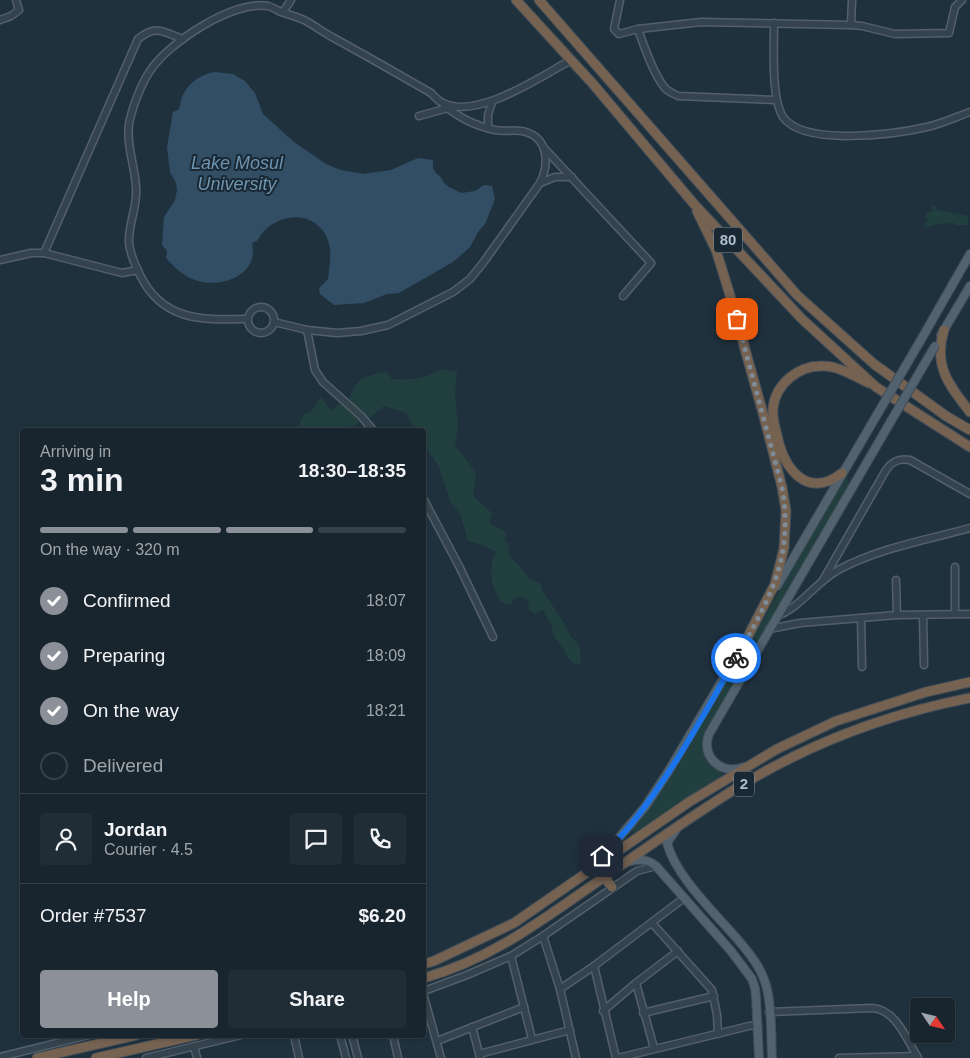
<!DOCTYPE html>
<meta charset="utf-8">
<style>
:root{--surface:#18252e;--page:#212d36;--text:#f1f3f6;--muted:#9fa5aa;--line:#36424a;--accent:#8c9099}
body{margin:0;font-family:Helvetica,sans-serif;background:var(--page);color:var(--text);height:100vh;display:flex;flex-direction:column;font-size:19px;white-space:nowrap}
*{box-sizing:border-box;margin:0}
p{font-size:16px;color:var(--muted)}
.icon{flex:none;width:28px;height:28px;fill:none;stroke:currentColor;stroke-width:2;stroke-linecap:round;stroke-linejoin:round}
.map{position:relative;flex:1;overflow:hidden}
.drawer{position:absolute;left:20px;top:428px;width:406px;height:610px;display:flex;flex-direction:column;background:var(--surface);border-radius:5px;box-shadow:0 1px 4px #0004,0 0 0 1px var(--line)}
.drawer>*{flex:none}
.needle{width:32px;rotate:125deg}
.buttons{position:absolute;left:910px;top:998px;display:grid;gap:10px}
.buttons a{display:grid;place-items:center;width:45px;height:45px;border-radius:5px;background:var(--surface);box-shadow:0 1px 4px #0004,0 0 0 1px var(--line);font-size:25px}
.pin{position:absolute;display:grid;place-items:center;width:42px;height:42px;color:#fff;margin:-21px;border-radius:10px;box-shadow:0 2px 8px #0006}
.courier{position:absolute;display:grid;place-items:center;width:50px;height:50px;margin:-25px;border:4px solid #1a73e8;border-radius:50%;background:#fff;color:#222;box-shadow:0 1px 6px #0007}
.summary em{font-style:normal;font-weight:800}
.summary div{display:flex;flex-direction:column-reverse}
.summary{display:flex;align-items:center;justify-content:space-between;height:85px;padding:0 20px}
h1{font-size:32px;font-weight:800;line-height:38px}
.bar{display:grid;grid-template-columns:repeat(4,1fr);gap:8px 5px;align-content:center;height:60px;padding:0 20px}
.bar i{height:6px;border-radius:4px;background:var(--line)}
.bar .active{background:var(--accent)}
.bar p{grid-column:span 4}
.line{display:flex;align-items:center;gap:12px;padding:0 20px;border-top:1px solid var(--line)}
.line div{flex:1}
.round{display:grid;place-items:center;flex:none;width:52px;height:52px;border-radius:5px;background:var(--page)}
ol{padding:0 20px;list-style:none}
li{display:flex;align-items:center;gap:15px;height:55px}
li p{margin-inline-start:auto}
li .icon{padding:5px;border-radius:50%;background:var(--accent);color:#fff;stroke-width:4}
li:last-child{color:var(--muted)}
li i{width:28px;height:28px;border:2px solid var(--line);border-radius:50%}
.action{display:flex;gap:10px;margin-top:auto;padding:10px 20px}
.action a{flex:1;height:58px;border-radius:5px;background:var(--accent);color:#fff;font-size:20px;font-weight:800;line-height:58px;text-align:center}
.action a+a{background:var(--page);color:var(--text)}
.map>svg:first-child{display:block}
</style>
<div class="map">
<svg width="970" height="1058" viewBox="0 0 970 1058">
<rect width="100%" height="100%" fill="#20313e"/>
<g fill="#223f3f">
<path d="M931,205l4,1 2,4 31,6v9h-13v-2l-18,1 -11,4 -2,-3 4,-5 -3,-3 3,-5 5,-1z"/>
<path d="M440,369l17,3 -2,23 3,31 -3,20 21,26 -3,24 19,17 -3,10 17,9 -1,9 5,4 -2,6 1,3 20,24 12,6 1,6 23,34 5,12 9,9 2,18 -5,2 -8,-7 -4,-10 -10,-11 -3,-14 -6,-8 -2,-6 -8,5 -6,-4 -1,-9 -8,-5 -7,4 -2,5 -10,-3c-9,-14 -15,-36 -4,-50l-12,-6 -17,-5 -8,-27 -9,-11 -13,-38 -14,-20v-15h-9l-9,-17 -22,-7 -18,15 -5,-4 -3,7 -10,3 5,3h-56l7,-16 7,-2 10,-15 10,13 13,-9 -2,5 15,6 -10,-9c12,-26 11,-25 40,-31l5,7c18,1 32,1 48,-10z"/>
<path d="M845,479h2l2,2 -1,5 -143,246c-7,18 3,32 19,39l-2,5 -88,57 -2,-4 16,-18 23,-34z"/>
</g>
<path fill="#314e65" d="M214,72l19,2 12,7 10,12 8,21 31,28 32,22 15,6 22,4 28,-4 27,-12 15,2c-1,8 1,13 8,17 2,9 13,12 20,16l14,-2 9,-6 8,1 3,13 -10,25 -7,8 -8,15 -17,15 -54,31 -12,1 -23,9 -30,2 -14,-11 -1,-6 9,-9c1,-10 4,-25 1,-35 -10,-37 -56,-33 -72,-3l-4,1 -1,2c7,31 -30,44 -54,37 -14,-4 -23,-13 -32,-23l1,-7 -5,-6 2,-28 11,-17 2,-10 -1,-7 -6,-11 -3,-25 6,-35 5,-2c3,-5 2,-8 4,-13 6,-14 18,-22 32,-25z"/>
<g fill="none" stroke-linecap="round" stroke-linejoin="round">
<g stroke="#53606c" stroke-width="9">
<g id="minor">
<path d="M620,0l-6,29 5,5 19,-5 63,-7 150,3 11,1 33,8 54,-1 6,-26 7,-7"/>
<path d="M283,12l8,-12"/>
<path d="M0,20l11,-4 8,-6 -3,-10"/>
<path d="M774,23c0,24 -3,75 9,94 21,30 113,17 144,10 14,-3 29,-10 43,-15"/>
<path d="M851,25l1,-25"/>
<path d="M638,29c5,15 18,51 29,61 3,2 7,4 11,6l98,4"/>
<path d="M419,116l29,-8"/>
<path d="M488,127v-12l4,-13"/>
<path d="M544,148l107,115 -28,33"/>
<path d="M540,183l15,-6h17"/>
<path d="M44,253l94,-214c18,-15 25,-7 45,0"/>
<path d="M0,260l31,-7h13l78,20 16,-3"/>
<circle cx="261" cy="320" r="13"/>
<path d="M247,319c-44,1 -84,3 -107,-44 -5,-10 -10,-21 -11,-32 -1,-19 9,-37 7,-56 -1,-21 -10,-42 -7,-63 3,-16 12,-40 21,-53 18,-28 83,-71 118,-65 4,1 9,4 13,6 9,3 17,5 25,9 9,5 17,11 26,16 33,18 66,37 99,56 3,3 7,8 12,10 34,17 97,-26 128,-43"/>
<path d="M274,322l33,8 30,3 24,-2 27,-6 65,-33 17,-13 13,-16 57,-80c9,-18 9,-44 -14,-51 -10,-3 -21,0 -31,-2 -19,-4 -36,-12 -51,-25"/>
<path d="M307,330l8,40 8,12 38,34 12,14"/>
<path d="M424,500l35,66 34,71"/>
<path d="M955,567v47"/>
<path d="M823,580l63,-110c6,-9 13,-12 24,-10l60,34"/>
<path d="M896,580l1,35"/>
<path d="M923,615l1,50"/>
<path d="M777,616c24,-9 38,-33 61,-46 41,-22 88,-30 132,-42"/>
<path d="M861,618l1,49"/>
<path d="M769,629l31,-6 97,-8 73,-1"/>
<path d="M652,923l60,67 5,25 1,19"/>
<path d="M543,936l17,53 16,69"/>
<path d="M511,956l21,83"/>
<path d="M594,966l22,92"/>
<path d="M636,983l18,65"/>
<path d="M560,989l34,-23 90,-68"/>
<path d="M424,991l43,-16 44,-19 32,-20 94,-65 19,-5"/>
<path d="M424,997l17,61"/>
<path d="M603,1011l33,-28 42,-32"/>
<path d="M769,1012l103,-4c24,1 35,32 46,50"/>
<path d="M643,1013l71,-17"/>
<path d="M472,1027l8,30"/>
<path d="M294,1035l5,23"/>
<path d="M340,1035l6,23"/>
<path d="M352,1035l6,23"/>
<path d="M393,1035l5,23"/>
<path d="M437,1041l87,-34"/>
<path d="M194,1046l3,12"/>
<path d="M479,1054l91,-24"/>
<path d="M0,1057l89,-22"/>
<path d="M146,1058l95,-23"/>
<path d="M618,1058l131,-32 9,-1"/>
<path d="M839,1058l78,-2"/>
</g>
</g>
<g stroke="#3e4c57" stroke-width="10">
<g id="major">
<path d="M941,335l29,-49"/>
<path d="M922,338l48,-84"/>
<path d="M777,586l101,-173"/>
<path d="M744,767c-22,9 -44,-10 -35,-33l182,-313"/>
<path d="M678,827l-11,16c9,34 49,71 72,98 10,12 21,25 26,41 7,20 6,54 7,76"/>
<path d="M627,862c12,-3 19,-4 29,4l75,85 21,28 3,9 1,9 3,61"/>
<path d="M589,867l28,-27 28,-33 23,-35 81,-137"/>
</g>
</g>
<g stroke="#404d59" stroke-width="11">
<g id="highway">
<path d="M516,0l77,84 101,120 108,115 74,68 94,60"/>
<path d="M539,0l258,295 77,69 72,52 24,14"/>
<path d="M697,211l19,39 13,42 35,125 18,70 4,24 -2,37 -9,36 -29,56"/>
<path d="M944,330c-11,36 5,55 26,82"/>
<path d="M842,473c-35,27 -58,-4 -65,-38 -2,-8 -5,-18 -4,-26 2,-25 26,-44 50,-43 16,0 33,11 46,17"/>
<path d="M604,877l8,10"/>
<path d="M424,964l10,-3 80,-38 175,-121 88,-53 59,-28 90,-29 44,-10"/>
<path d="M424,978c74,-21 127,-65 189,-107 40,-28 81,-56 122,-82 71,-44 153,-75 235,-91"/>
<path d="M37,1058l100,-23"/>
<path d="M96,1058l101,-23"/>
</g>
</g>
<use href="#minor" stroke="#35434e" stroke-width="6"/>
<use href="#major" stroke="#52626e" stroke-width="8"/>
<use href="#highway" stroke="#756251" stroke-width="9"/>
<g stroke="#3e4c57" stroke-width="10" stroke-linecap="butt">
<g id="major-bridge">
<path d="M878,413l44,-75"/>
<path d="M891,421l44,-75"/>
</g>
</g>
<use href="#major-bridge" stroke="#52626e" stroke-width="8"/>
</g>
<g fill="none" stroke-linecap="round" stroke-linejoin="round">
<path stroke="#7e8c99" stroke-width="5" stroke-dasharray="0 9" d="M736,658c34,-60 58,-100 46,-171l-45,-168"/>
<path stroke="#1a73e8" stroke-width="6" d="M602,856c10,-11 22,-22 31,-34 39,-49 72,-109 103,-164"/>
</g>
<g text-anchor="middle" stroke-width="4" stroke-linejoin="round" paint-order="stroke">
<g fill="#1a2833" stroke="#83909d" stroke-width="1">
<rect x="714" y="227.5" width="28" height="25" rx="4"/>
<rect x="734" y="771.5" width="20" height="25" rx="4"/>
</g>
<g font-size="15" font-weight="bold" fill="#b0bdca">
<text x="728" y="245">80</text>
<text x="744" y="789">2</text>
</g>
<g font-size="18" font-style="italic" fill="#6d94b1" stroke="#1a2833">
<text x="237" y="169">Lake Mosul<tspan x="237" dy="21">University</tspan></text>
</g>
</g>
</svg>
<div class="buttons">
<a><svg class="needle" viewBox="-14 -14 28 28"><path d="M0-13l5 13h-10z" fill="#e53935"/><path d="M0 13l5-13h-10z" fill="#9fa5aa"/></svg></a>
</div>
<div class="pin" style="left:737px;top:319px;background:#ea580c"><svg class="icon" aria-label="bag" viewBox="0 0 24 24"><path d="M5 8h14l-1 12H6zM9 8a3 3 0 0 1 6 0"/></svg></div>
<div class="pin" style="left:602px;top:856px;background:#1f2937"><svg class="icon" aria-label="home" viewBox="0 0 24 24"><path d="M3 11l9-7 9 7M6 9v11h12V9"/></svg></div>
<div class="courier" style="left:736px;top:658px"><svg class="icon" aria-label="bike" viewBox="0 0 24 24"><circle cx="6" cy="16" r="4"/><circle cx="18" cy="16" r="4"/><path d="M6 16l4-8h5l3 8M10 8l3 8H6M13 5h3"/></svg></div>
<section class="drawer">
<div class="summary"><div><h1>3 min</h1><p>Arriving in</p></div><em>18:30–18:35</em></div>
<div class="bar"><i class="active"></i><i class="active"></i><i class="active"></i><i></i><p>On the way · 320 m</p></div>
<ol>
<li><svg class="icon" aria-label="check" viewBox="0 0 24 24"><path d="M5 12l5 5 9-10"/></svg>Confirmed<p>18:07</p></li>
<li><svg class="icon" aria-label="check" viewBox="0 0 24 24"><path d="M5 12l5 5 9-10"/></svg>Preparing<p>18:09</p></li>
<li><svg class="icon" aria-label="check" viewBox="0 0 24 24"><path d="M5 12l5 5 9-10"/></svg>On the way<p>18:21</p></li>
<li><i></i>Delivered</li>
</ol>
<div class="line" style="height:90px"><a class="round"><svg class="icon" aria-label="person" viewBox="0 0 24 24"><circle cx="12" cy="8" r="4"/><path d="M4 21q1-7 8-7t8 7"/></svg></a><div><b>Jordan</b><p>Courier · 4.5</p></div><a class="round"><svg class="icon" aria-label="chat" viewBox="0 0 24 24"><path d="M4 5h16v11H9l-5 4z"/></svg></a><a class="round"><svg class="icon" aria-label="phone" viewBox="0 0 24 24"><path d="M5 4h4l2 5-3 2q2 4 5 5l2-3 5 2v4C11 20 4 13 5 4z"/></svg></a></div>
<div class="line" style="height:65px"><div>Order #7537</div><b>$6.20</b></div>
<div class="action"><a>Help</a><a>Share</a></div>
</section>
</div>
